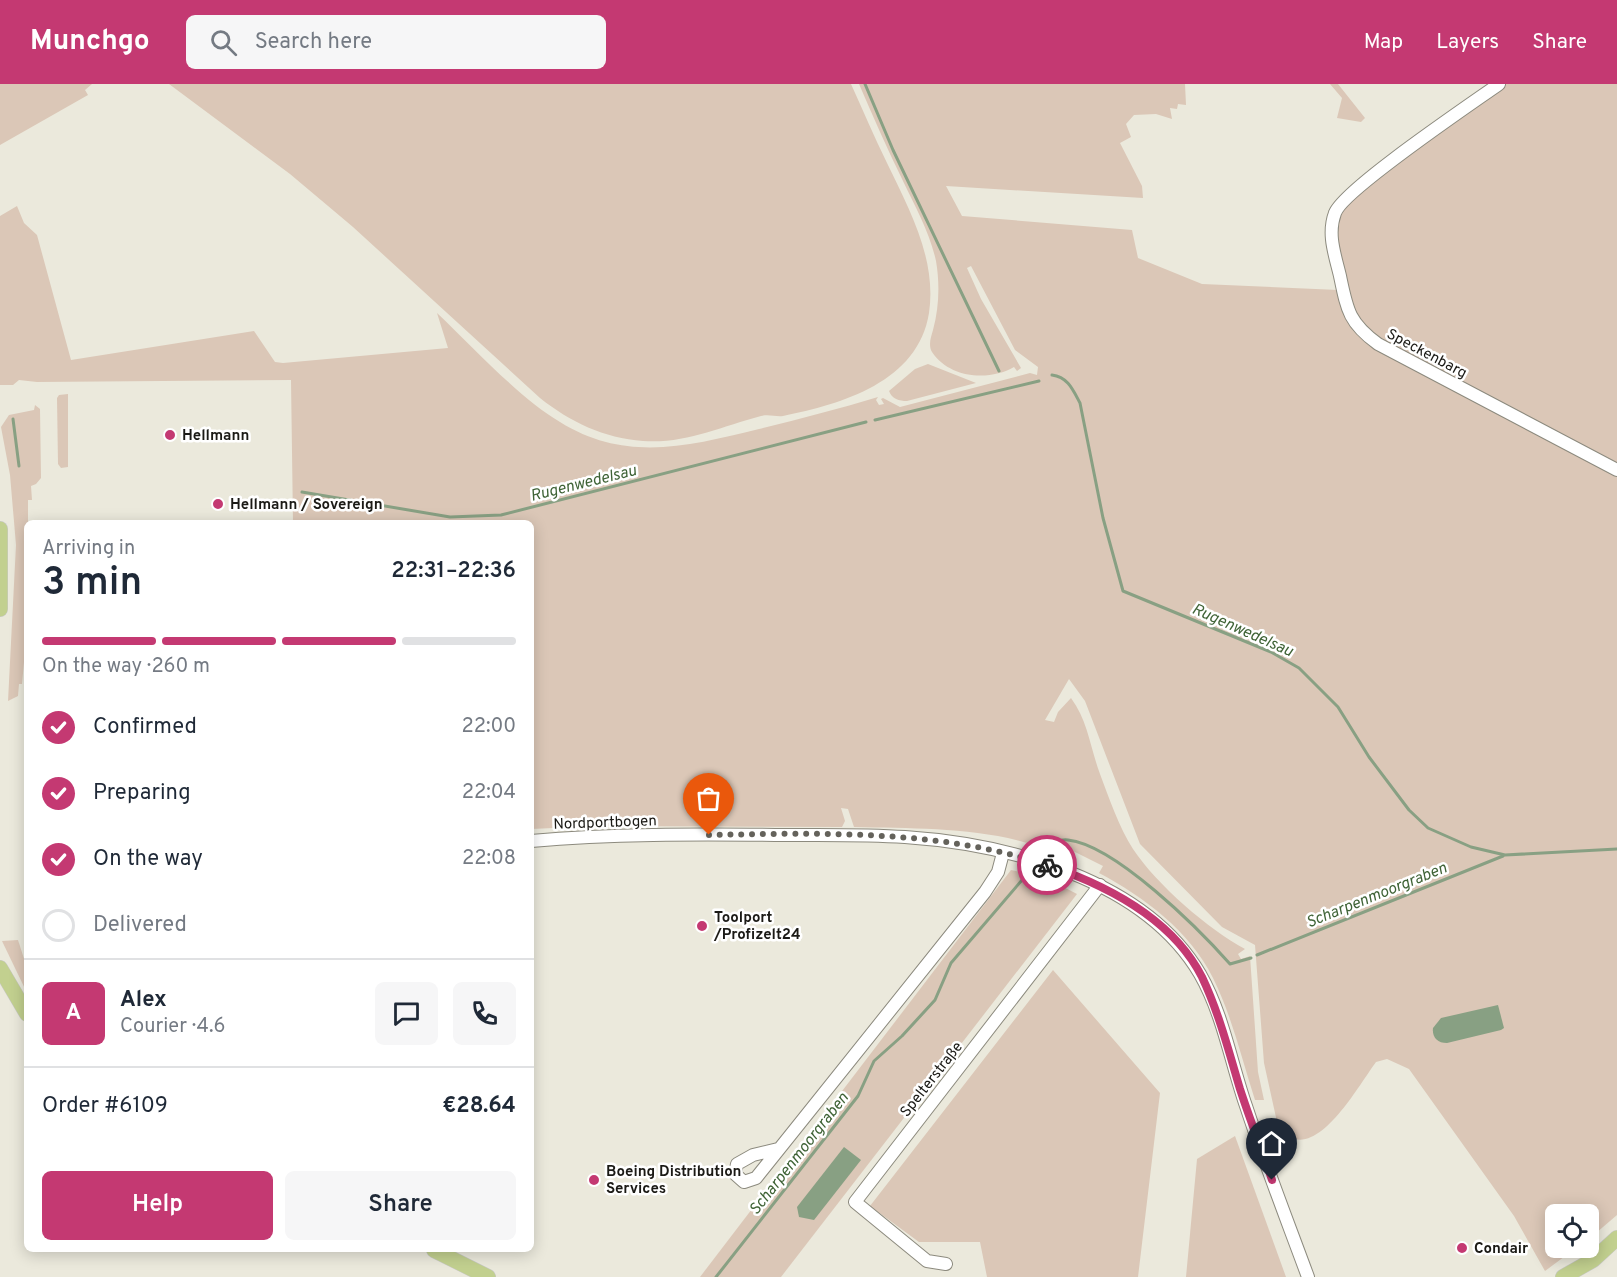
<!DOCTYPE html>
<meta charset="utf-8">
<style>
:root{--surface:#fff;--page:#f6f6f7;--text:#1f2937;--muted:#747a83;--line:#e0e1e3;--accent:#c43972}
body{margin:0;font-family:Overpass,sans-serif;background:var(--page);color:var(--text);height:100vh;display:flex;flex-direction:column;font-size:22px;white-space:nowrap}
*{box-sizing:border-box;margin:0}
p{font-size:20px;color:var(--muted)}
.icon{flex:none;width:33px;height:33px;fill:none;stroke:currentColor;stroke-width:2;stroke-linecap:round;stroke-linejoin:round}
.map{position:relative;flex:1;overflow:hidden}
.side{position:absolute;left:24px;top:436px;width:510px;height:732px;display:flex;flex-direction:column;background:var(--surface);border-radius:9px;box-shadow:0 3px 15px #0003}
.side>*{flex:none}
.fabs{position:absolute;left:1545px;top:1120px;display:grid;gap:12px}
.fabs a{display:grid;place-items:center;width:54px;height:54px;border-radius:9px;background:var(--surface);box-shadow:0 3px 15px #0003;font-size:30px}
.pin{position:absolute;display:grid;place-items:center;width:51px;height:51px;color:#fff;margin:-62px -26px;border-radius:50% 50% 50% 0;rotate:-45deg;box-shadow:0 0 6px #0007}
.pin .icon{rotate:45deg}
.courier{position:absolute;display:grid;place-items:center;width:60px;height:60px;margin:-30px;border:4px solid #c43972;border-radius:50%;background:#fff;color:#222;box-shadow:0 2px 8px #0007}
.head em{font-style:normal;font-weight:600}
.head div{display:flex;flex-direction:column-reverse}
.head{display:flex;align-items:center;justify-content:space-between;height:102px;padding:0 18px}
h1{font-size:39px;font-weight:600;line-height:45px}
.bar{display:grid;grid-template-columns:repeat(4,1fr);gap:9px 6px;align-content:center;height:72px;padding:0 18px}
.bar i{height:8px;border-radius:4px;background:var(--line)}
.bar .current{background:var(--accent)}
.bar p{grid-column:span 4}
.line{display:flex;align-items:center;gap:15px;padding:0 18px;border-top:2px solid var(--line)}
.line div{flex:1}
.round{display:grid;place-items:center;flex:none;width:63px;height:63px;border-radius:9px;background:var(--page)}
ol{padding:0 18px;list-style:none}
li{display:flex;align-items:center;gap:18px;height:66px}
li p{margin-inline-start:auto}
li .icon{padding:6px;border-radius:50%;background:var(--accent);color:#fff;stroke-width:4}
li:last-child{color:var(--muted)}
li i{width:33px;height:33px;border:3px solid var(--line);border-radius:50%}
.primary-button{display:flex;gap:12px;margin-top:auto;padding:12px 18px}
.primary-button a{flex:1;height:69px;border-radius:9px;background:var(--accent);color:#fff;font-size:24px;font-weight:600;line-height:69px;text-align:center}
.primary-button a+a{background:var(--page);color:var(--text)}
header{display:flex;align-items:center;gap:36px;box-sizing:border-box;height:84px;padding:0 30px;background:var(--accent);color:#fff}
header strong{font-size:28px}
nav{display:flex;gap:33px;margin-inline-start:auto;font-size:21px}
.search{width:420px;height:54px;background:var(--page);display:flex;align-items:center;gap:15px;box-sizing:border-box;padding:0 21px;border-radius:9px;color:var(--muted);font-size:22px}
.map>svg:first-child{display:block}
</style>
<header>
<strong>Munchgo</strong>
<div class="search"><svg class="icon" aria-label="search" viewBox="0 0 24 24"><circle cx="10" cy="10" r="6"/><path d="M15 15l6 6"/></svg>Search here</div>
<nav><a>Map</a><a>Layers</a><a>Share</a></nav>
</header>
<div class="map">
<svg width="1617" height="1193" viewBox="0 0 1617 1193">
<rect width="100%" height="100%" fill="#ebe9dc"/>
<g fill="#dbc7b7">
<path d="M0,0h92l-7,6 3,5 -88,50z"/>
<path d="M169,0h682c12,26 23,53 36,79 22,46 50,96 42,150 -11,69 -87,91 -146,103 -7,1 -14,-2 -22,0 -41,11 -76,28 -118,25 -39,-3 -73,-19 -103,-43l-187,-171 -63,-53z"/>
<path d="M859,0h326l1,21 -8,-1 -1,5 -7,-1 2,11 -16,-5 -22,1 -8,9 5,13 -11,6 22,43 1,12 -197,-12 16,30 170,14 6,28 64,26 136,6 -2,-54 3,-20 15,-18 64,-52 88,-62h111v1131l-28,24 -1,-24h-32v33h20l-31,23 -31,-55 -105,-147 -22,-10 -11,3c-15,20 -51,85 -81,77 -5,-2 -11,-6 -16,-8l-15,-68 -9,-118 -33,-18 -82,-83 -55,-143 -16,-22 -24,41 9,2 4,-10 13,-14c17,23 19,49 29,76 9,24 19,53 33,75 24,36 75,80 112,100l-7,5 3,5 9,-3 8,116 6,28h-9c-13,-40 -23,-84 -42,-122 -23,-47 -69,-81 -114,-105l4,-7 -32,-16 -4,8c-66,-32 -141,-29 -213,-31l-6,-18 -7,-1 4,13 -3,6 -243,-1 -68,3v-305l-238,-1 -2,-143 -254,2 -18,-2 -6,5h-13v-169l17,-10 7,17 13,12 34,125 183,-29 21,31 8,1 165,-15 -11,-35c35,33 82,85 123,109 66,41 129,24 199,7 40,-10 80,-20 119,-32l-2,3 3,5 5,-1 -3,-5 2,-1 17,9 130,-34 7,2 1,-8 -23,-17 -44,-84 -4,2 14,31 40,69 -4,3 -3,-4c-24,14 -64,12 -82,-15 -4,-7 -1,-15 1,-22 6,-22 7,-46 3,-69 -6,-28 -21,-55 -33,-80 -16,-32 -30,-65 -44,-97z"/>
<path d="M1330,0h8l27,34 -4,4 -24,-4 5,-20z"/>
<path d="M928,280l48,19 -69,18c-8,0 -15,-2 -18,-10l26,-22z"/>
<path d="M68,310v73l-7,1 -3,-4 -1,-66 2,-3z"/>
<path d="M35,321l5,4 1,69 -5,6 -5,2 1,14h-4v22l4,1 -5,1v137l-3,1 -2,22h-3l-1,12 -10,5 8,-156 -6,-70 -9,-48 8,-12 25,-5z"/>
<path d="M1011,786l35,8 31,16 -296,383h-81z"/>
<path d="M18,856l9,28v25l-25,-52z"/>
<path d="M1053,886l107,123 -22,184h-151l-7,-35h-61l-49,-36z"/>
<path d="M1235,1052l51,141h-100l11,-118z"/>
</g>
<g fill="#88a083">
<path d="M1498,921l6,23 -3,2 -54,13c-10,0 -15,-6 -14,-15l8,-10z"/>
<path d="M844,1063l17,13 -47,60 -15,-3 -2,-10z"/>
</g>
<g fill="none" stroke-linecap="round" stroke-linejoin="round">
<g stroke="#88a083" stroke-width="3">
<path d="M865,0l28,66 106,221"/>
<path d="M1052,291c16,2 21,15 28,28l23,115 20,73 148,61 28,16 39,39 31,50 40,53 19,18 43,19 34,8 112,-6"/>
<path d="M13,335l6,47"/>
<path d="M875,336l164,-39"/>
<path d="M302,408l148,25 51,-2 365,-93"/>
<path d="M1047,764c7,-5 12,-9 21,-8 47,5 131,89 162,124l21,-6"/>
<path d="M1257,871l246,-99"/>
<path d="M716,1193l142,-181 16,-35 28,-25 33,-36 16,-37 77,-90"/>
</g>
<g stroke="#8c8a7e" stroke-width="14">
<g id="minor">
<path d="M1499,0c-28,20 -156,106 -164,129 -8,21 0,42 5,63 7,34 9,47 38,68l239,126"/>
<path d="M531,757c81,-7 163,-7 244,-6 43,0 87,-1 130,2 103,7 239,42 295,137 23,40 31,89 46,132 19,58 41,114 62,171"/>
<path d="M778,1065l-25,6 -16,9 -2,10 9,8 12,-4 229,-286 13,-20 5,-19"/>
<path d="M946,1180l-19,-3 -72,-59 245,-317"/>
</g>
</g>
<g stroke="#c8c8c7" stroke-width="16">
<g id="major">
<path d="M0,445v80"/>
<path d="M0,884l27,46"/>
<path d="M434,1166l54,27"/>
<path d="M1563,1193l30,-17 24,-22"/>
</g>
</g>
<use href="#minor" stroke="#fff" stroke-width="12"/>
<use href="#major" stroke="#c2d08f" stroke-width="15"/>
</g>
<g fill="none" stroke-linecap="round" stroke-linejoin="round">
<path stroke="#64625b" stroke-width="6" stroke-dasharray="0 10.8" d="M709,751c112,-2 230,-6 338,30"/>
<path stroke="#c43972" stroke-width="8" d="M1047,781c59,20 125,53 155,112 17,36 27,75 38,112 10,31 22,61 32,91"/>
</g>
<g fill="#c43972" stroke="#fff" stroke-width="2">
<circle cx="170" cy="351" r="6"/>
<circle cx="218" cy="420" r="6"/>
<circle cx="702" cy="842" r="6"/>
<circle cx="594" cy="1096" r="6"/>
<circle cx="1462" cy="1164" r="6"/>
</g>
<g text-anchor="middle" stroke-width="5" stroke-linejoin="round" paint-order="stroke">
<g font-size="15" fill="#1b1a16" stroke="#fff">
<text transform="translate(1427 269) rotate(28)" y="5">Speckenbarg</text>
<text transform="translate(605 738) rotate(-2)" y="5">Nordportbogen</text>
<text transform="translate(931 995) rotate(-52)" y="5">Spelterstraße</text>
</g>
<g font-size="15" font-weight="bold" fill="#1b1a16" stroke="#fff" text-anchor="start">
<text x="182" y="356">Hellmann</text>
<text x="230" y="425">Hellmann / Sovereign</text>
<text x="714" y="838">Toolport<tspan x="714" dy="17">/Profizelt24</tspan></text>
<text x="606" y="1092">Boeing Distribution<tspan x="606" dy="17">Services</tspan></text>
<text x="1474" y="1169">Condair</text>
</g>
<g font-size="16" font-style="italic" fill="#3f6336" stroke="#fff">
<text transform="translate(583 398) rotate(-14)" y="6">Rugenwedelsau</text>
<text transform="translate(1243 545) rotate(24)" y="6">Rugenwedelsau</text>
<text transform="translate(1376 810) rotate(-22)" y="6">Scharpenmoorgraben</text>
<text transform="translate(798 1069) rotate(-52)" y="6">Scharpenmoorgraben</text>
</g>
</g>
</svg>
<div class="fabs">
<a><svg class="icon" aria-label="locate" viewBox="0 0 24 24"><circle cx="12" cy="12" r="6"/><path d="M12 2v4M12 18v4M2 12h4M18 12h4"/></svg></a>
</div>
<div class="pin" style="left:709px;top:751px;background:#ea580c"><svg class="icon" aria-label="bag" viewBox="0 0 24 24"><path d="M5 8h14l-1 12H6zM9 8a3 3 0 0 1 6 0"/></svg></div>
<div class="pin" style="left:1272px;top:1096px;background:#1f2937"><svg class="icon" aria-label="home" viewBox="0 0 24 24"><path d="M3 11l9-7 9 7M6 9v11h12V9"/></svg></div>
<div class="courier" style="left:1047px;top:781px"><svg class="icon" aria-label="bike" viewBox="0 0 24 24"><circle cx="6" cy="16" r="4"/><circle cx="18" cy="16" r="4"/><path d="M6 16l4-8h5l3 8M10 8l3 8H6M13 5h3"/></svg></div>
<section class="side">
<div class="head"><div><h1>3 min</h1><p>Arriving in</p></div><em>22:31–22:36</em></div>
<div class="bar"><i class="current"></i><i class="current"></i><i class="current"></i><i></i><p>On the way · 260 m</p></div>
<ol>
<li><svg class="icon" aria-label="check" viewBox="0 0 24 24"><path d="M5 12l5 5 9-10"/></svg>Confirmed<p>22:00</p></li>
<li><svg class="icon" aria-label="check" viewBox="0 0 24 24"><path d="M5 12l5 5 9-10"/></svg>Preparing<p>22:04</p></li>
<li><svg class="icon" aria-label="check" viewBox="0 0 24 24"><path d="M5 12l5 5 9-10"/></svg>On the way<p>22:08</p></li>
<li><i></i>Delivered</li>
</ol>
<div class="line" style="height:108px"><b class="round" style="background:var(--accent);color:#fff">A</b><div><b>Alex</b><p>Courier · 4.6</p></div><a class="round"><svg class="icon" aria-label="chat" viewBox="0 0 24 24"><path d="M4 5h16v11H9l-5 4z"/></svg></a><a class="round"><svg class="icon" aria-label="phone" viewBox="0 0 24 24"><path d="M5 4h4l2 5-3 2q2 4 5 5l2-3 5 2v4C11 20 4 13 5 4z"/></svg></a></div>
<div class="line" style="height:78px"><div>Order #6109</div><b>€28.64</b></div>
<div class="primary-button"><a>Help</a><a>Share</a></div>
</section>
</div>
